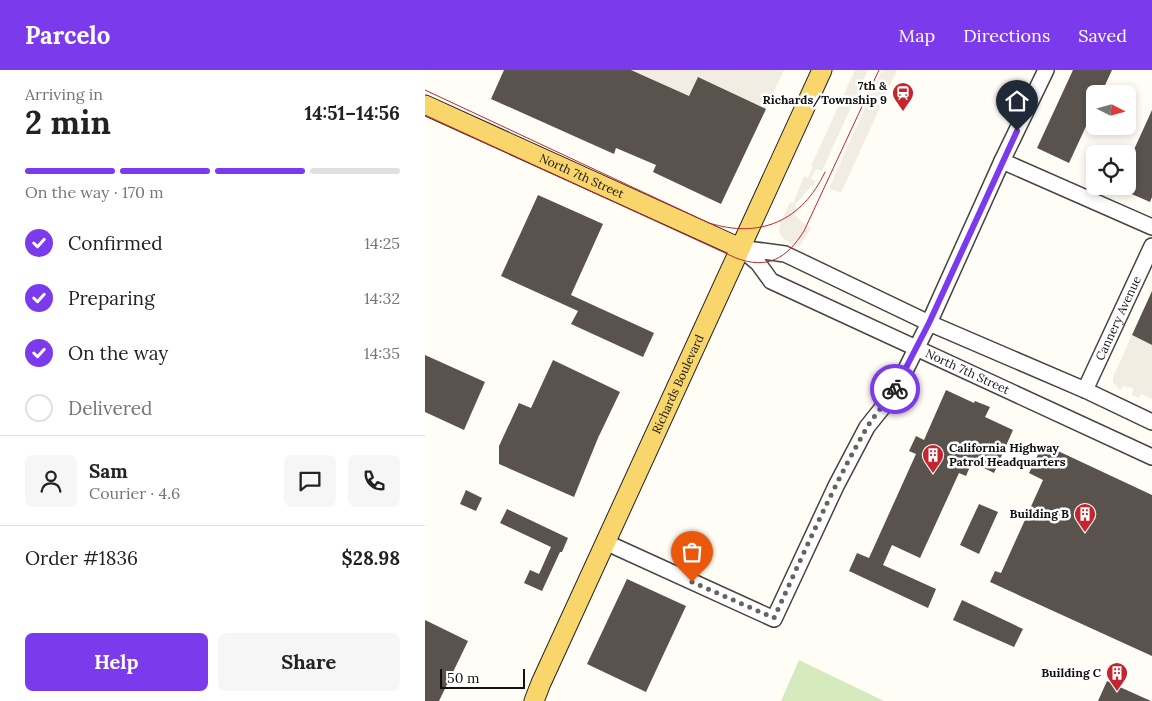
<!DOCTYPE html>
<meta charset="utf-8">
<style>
:root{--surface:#fff;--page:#f6f6f6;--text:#222;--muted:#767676;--line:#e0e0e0;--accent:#7c3aed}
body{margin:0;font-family:Lora,serif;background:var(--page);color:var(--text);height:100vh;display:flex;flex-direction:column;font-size:19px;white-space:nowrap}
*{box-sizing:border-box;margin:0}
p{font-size:16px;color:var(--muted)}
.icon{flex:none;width:28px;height:28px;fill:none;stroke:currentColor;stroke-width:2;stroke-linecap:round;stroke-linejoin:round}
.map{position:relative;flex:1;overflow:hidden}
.sheet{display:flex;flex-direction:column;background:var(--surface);width:425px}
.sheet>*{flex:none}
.needle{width:32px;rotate:96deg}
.controls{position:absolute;left:661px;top:15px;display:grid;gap:10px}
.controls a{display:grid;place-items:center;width:50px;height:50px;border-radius:8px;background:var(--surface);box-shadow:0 2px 8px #0003;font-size:25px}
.scale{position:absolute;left:15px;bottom:12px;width:85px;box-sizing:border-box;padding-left:5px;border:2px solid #111;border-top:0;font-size:14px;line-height:18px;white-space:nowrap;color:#111;-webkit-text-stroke:4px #fff;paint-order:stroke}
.pin{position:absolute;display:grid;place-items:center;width:42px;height:42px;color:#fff;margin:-51px -21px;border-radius:50% 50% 50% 0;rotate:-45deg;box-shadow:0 0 5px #0007}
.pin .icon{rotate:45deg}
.courier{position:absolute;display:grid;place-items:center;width:50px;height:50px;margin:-25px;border:4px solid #7c3aed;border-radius:50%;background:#fff;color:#222;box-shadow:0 1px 6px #0007}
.summary em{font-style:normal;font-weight:800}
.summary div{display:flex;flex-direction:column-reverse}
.summary{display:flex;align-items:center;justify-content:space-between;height:85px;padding:0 25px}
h1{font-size:32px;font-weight:800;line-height:38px}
.bar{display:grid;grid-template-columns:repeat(4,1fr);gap:8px 5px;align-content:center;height:60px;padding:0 25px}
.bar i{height:6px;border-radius:4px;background:var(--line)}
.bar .on{background:var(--accent)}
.bar p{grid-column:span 4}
.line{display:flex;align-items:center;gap:12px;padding:0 25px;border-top:1px solid var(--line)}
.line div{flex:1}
.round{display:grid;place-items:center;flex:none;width:52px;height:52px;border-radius:8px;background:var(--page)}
ol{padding:0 25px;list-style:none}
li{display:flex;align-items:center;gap:15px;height:55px}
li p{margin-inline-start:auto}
li .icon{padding:5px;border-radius:50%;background:var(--accent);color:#fff;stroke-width:4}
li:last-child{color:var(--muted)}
li i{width:28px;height:28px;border:2px solid var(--line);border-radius:50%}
.primary-button{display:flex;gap:10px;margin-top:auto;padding:10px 25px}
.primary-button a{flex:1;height:58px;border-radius:8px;background:var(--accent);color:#fff;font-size:20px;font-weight:800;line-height:58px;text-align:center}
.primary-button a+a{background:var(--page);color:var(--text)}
header{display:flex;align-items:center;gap:30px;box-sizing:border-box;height:70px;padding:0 25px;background:var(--accent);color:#fff}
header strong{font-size:24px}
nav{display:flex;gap:28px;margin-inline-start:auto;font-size:18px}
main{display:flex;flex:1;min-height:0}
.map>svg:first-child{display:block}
</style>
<header>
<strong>Parcelo</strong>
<nav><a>Map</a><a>Directions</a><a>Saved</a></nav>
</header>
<main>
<section class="sheet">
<div class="summary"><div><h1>2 min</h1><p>Arriving in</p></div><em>14:51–14:56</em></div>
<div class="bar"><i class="on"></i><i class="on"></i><i class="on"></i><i></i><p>On the way · 170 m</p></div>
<ol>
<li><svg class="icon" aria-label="check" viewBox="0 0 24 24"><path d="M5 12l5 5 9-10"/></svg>Confirmed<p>14:25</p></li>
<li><svg class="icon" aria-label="check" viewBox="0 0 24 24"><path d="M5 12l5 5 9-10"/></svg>Preparing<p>14:32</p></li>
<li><svg class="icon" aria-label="check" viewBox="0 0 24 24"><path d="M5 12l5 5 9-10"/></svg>On the way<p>14:35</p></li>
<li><i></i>Delivered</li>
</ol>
<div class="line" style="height:90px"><a class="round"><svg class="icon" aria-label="person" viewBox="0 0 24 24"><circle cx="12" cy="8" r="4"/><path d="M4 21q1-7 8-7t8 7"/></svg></a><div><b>Sam</b><p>Courier · 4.6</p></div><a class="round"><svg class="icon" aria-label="chat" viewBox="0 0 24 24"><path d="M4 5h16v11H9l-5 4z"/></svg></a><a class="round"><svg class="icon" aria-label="phone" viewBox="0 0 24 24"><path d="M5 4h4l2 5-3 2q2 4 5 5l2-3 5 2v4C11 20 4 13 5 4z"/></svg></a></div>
<div class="line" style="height:65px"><div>Order #1836</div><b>$28.98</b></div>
<div class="primary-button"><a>Help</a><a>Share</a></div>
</section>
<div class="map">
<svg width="727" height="631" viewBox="0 0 727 631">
<rect width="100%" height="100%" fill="#fffdf5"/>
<path fill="#d5ebbd" d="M374,590l85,41h-103z"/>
<g fill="#f1ede2">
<path d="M206,0h153l-18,39 -67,-32 -10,19z"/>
<path d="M430,0h13l-46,101 -6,-2 -5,10 5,2 -3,5h-2l-15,18 -1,11 3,4 13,9 -12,19 -11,-5 -6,-5 -3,-5 1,-8 10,-22 3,1 11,-27 4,2 5,-11 -2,-1z"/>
<path d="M457,0h15l-56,123 -12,-5z"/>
<path d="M707,265l20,10v54l-11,-5 -2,4 -7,-3 1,-7 -10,-2 -3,4 -7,-8v-5z"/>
</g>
<g fill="#5a524d">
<path d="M79,0h127l58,26 9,-19 68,32 -45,95 -68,-32 3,-7 -40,-17 -2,6 -123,-55z"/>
<path d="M648,0h39l-11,24h-6v13l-26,56 -32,-15z"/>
<path d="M727,40v87l-2,5 -23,-10v-27z"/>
<path d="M113,125l65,29 -32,71 83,38 -11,24 -72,-33 7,-13 -77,-35z"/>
<path d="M727,221v54l-20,-10z"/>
<path d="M0,285l60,27 -21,48 -39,-18z"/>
<path d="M128,290l67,32 -22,46 -24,59 -75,-33v-18l20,-43 12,5z"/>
<path d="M521,320l28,13 1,-2 15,6 -5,10 28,13 -19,43 -22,-11 -6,14 -7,-3 -39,85 -28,-13 -9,20 53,24 -8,19 -79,-37 8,-18 12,5 47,-104 -7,-3 7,-15 8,4z"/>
<path d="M618,374l109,51v161l-162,-74 5,-11 6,2 42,-93 -14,-7z"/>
<path d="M41,420l16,8 -6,13 -16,-7z"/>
<path d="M554,434l19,8 -19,42 -19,-9z"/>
<path d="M82,439l61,29 -6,14h-2l-18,39 -18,-8 6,-13 9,4 12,-27 -51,-24z"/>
<path d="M202,509l59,27 -40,86 -59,-28z"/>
<path d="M537,530l61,29 -9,18 -61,-27z"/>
<path d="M0,550l43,21 -29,60h-14z"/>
<path d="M682,611l6,3 38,17h-53z"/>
</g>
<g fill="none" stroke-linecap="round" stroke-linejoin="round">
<g stroke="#444" stroke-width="18">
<g id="minor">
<path d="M577,91l150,66"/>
<path id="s1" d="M315,178l18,15 13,18 381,176"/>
<path d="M315,178l45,6 144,69 156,67 67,32"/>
<path id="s2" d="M660,320l67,-144"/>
<path d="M180,472l169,77 62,-133 31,-59 20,-25 12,-19 30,-60 73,-162 44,-91"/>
</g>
</g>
<g stroke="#222" stroke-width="21">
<g id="major">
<path id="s3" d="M0,35l315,143"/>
<path id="s4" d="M109,631l7,-18 281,-613"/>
</g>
</g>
<use href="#minor" stroke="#fff" stroke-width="15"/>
<use href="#major" stroke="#f9d66b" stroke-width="19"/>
<g stroke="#c4262e" stroke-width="1">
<path d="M0,20l284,133c51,16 93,-2 116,-51"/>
<path d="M0,45l311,143c32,12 51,0 68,-27l75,-161"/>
</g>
</g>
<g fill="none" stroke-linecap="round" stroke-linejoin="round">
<path stroke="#646461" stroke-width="5" stroke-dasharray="0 9" d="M267,512l82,36c29,-63 57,-128 92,-189 8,-14 20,-26 29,-40"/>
<path stroke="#7c3aed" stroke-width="6" d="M470,319l34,-66 88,-192"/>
</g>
<defs>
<g id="station-pin" transform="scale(1.125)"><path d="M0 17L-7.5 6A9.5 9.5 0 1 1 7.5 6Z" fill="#c4262e" stroke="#fff"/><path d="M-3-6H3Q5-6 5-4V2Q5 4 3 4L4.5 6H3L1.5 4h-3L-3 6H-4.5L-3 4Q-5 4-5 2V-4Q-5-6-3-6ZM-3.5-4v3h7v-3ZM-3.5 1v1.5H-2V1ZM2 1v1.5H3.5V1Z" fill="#fff"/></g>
<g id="building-pin" transform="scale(1.125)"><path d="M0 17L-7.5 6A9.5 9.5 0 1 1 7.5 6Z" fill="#c4262e" stroke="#fff"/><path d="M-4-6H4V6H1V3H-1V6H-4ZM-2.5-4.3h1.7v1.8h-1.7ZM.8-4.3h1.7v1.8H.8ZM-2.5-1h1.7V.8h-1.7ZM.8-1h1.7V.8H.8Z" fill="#fff"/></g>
</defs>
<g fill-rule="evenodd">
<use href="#station-pin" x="478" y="23"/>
<use href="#building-pin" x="508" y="385"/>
<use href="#building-pin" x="660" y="444"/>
<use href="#building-pin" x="692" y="603"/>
</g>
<g text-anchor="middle" stroke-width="5" stroke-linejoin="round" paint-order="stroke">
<g font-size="12" font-weight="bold" fill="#111" stroke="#fff" text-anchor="end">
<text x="462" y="20">7th &amp;<tspan x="462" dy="14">Richards/Township 9</tspan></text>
<text x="524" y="382" text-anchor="start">California Highway<tspan x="524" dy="14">Patrol Headquarters</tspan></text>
<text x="644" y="448">Building B</text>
<text x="676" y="607">Building C</text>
</g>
<g font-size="12" fill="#111" stroke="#fff">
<text dy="4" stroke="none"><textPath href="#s3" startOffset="172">North 7th Street</textPath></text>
<text dy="4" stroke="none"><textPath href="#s2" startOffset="79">Cannery Avenue</textPath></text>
<text dy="4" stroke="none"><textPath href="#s1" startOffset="262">North 7th Street</textPath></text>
<text dy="4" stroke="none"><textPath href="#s4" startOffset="348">Richards Boulevard</textPath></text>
</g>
</g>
</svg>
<div class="controls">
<a><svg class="needle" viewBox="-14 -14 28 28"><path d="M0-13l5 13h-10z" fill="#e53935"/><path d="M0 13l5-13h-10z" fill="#767676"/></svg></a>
<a><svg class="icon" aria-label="locate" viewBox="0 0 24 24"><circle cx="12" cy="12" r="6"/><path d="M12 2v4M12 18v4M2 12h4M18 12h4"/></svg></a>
</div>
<div class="scale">50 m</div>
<div class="pin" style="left:267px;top:512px;background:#ea580c"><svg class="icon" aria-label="bag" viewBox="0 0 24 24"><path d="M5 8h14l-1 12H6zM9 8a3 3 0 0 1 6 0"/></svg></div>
<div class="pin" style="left:592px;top:61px;background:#1f2937"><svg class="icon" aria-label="home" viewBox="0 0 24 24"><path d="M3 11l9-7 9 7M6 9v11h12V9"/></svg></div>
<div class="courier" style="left:470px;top:319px"><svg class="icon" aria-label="bike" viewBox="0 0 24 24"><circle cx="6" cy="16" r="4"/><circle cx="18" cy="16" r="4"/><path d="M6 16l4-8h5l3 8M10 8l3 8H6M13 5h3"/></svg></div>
</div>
</main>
